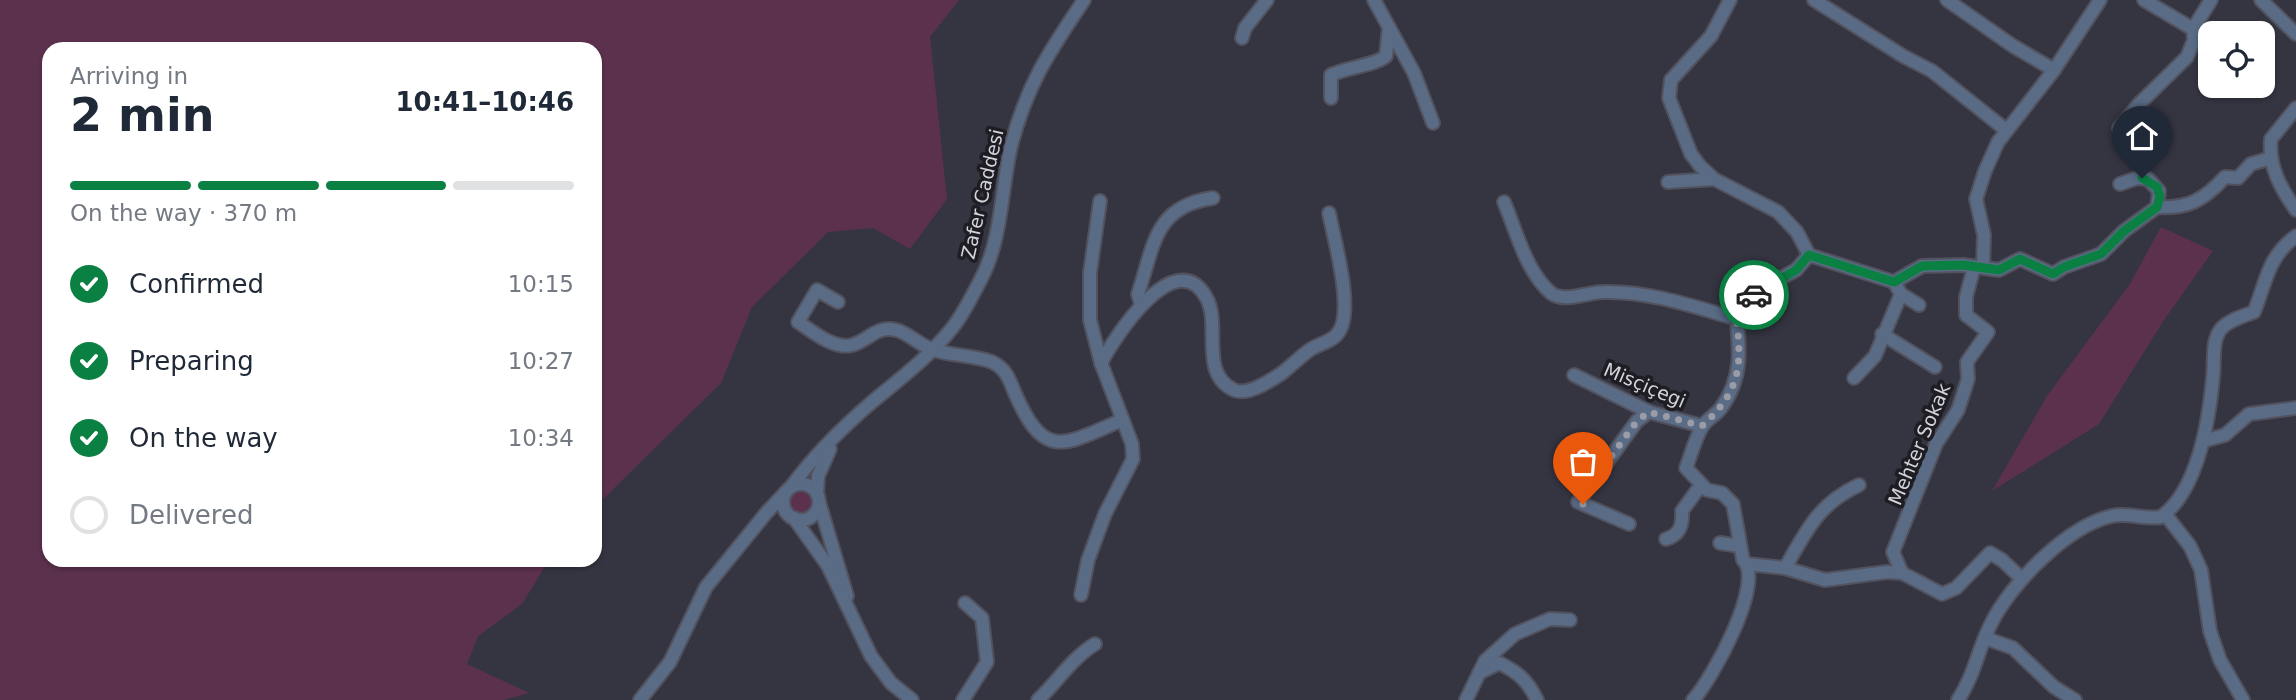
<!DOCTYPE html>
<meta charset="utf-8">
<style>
:root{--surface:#fff;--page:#f2f2f3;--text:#1f2937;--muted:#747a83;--line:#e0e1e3;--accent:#0b8043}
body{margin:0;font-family:"DejaVu Sans",sans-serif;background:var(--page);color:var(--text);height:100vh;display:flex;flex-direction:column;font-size:26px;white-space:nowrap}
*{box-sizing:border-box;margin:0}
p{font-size:23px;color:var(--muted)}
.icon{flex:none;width:38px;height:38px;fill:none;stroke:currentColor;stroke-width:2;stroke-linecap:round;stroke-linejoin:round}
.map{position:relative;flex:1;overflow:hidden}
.details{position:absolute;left:42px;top:42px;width:560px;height:525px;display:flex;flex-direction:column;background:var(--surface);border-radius:21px;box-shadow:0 2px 5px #0004}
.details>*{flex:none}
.controls{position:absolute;left:2198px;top:21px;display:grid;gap:14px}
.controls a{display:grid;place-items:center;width:77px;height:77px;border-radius:14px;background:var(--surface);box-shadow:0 2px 5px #0004;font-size:35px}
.pin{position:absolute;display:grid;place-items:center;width:60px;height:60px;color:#fff;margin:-72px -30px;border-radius:50% 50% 50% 0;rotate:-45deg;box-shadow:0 0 7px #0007}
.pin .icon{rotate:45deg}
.courier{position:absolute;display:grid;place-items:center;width:70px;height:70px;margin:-35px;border:5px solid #0b8043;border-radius:50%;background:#fff;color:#222;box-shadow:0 2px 9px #0007}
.headline em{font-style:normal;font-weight:600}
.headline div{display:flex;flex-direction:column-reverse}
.headline{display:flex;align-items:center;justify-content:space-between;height:119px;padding:0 28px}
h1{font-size:46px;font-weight:600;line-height:52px}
.bar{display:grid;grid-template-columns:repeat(4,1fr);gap:10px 7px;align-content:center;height:84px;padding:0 28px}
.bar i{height:9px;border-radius:5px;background:var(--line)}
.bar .selected{background:var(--accent)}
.bar p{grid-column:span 4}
ol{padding:0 28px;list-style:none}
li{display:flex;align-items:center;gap:21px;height:77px}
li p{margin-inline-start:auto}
li .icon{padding:7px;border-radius:50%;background:var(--accent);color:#fff;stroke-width:4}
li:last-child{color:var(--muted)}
li i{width:38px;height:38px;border:4px solid var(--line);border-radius:50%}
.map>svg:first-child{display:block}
</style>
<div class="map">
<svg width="2296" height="700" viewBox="0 0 2296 700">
<rect width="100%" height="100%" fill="#353542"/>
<g fill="#5c314e">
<path d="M0,0h959l-29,37 17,162 -37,50 -37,-21 -45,4 -76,75 -31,76 -126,124v-458h-546v511h500l-27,44 -44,32 -11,28 62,29 -26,7h-503z"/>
<path d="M2161,227l52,24 -49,69 -65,104 -107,67 55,-95 83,-112z"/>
<circle cx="801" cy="501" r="14"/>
</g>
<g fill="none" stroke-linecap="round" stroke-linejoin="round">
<g stroke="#52525e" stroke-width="16">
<g id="minor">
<path d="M1374,0l40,73 19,50"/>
<path d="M1730,0l-19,36 -40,44 -2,18 22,56 9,12 14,13 64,33 19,20 12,23"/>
<path d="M1814,0l89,56 29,15 74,59"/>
<path d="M1947,0l66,46 41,24"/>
<path d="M2144,0l49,29"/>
<path d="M2261,0l35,34"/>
<path d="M1242,38l3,-10 22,-28"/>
<path d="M1331,98v-23c16,-8 43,-9 55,-19l3,-29"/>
<path d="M2296,108l-25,31c-3,27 10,50 25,71"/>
<path d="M2119,128l19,-23 49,-48 7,-17 -1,-11 18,-29"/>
<path d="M1668,182l46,-3"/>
<path d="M1504,202c12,28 22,70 47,91 12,10 38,-1 52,-1 44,-1 86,13 127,25l6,-3"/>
<path d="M2157,207c31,2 47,-7 68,-30l13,1 13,-14 20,-6"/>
<path d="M1809,255l85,27 28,-16 41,-1 36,5 21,-11 33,15 11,-7 37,-13 23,-23 33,-24 2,-16 -11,-12 -11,-1 -17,6"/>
<path d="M1983,267l1,-32 -8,-36 9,-28 13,-29 56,-72 46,-70"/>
<path d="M1901,294l18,11"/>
<path d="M838,302l-21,-12 -19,32c14,9 36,28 54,23 16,-4 24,-20 44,-15 13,3 24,16 38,20 18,6 39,5 58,12 13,6 17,16 22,29 30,70 48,55 108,29"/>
<path d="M1141,304l-3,-10c16,-48 16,-88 75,-96"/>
<path d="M1882,334l53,33"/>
<path d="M1101,363c13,-25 74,-120 105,-66 16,27 -8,76 28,93 14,6 36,-9 48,-17 10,-8 19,-17 29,-24 8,-5 22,-8 27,-16 17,-21 -4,-94 -9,-120"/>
<path d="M1574,375l75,37 53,14"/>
<path d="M1854,378l21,-22 26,-62 -7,-12"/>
<path d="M2203,441l22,-6 24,-21 47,-6"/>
<circle cx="801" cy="502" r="18"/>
<path d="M791,487c22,-30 53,-61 81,-85 29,-24 58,-46 81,-75 11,-14 19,-31 27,-46 22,-40 21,-91 31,-135 16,-62 38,-94 73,-146"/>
<path d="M817,494l1,-18 12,-27"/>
<path d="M819,502l28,94"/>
<path d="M2165,514l25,32 11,24 9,61 10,29 23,40"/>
<path d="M794,518l34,48 43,90 20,27 21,17"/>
<path d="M1629,524l-51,-22 59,-81 12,-9"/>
<path d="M1666,539c14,-4 17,-14 16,-28l19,-26"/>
<path d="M1720,543l20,3"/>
<path d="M1747,564l38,4 40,12 62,-8 15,1 40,21 14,-6 34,-35 12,7 20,19"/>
<path d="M1785,568c22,-38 33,-64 74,-83"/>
<path d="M1902,573l-9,-21 43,-108 22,-34 10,-31 -1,-17 21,-30 -22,-17v-18l8,-30"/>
<path d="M1081,595l7,-35 17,-46 28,-55 -1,-15 -31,-81 -11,-43v-47l10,-72"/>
<path d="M1985,638l28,10 41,39 21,13"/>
<path d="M1479,673l20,-10c19,9 29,18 38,37"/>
<path d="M640,700l30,-38 36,-75 61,-75 19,-20"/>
<path d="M963,700l24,-38 -5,-44 -17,-15"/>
<path d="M1038,700c20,-19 34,-42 57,-56"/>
<path d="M1466,700l19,-39 30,-27 35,-15 20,1"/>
<path d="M1693,700c18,-19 73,-118 50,-140l-10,-56 -11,-11 -15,-3 -21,-22c5,-13 9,-29 16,-41 4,-7 14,-12 19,-19 22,-30 19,-59 15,-94l24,-25 36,-19 13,-15"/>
<path d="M1958,700c17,-26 19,-48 32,-74 19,-41 77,-100 122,-110 16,-4 32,4 49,1 37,-27 48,-97 52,-140 2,-14 -2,-36 8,-48 7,-9 23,-13 33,-17 13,-32 13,-54 42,-76"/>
</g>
</g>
<use href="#minor" stroke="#596b85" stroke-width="12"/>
</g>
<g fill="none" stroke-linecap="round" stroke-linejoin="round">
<path stroke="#9c9ca7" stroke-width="7" stroke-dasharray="0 12.6" d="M1583,504l-5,-2 59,-81 12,-9 53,14c40,-36 40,-62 34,-112l18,-19"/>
<path stroke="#0b8043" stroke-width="9" d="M1754,295l42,-25 13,-15 85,27 28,-16 41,-1 36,5 21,-11 33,15 11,-7 37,-13 23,-23 33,-24 3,-10 -3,-10 -15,-9"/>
</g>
<g text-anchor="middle" stroke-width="7" stroke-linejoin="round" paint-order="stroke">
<g font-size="19" fill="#d4d4dd" stroke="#1d1d23">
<text transform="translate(982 194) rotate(-77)" y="7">Zafer Caddesi</text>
<text transform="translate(1645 385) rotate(23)" y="7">Misçiçegi</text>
<text transform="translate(1919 444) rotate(-67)" y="7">Mehter Sokak</text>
</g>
</g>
</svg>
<div class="controls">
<a><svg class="icon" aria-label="locate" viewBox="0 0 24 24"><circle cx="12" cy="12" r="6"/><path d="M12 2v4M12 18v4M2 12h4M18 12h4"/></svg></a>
</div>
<div class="pin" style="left:1583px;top:504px;background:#ea580c"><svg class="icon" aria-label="bag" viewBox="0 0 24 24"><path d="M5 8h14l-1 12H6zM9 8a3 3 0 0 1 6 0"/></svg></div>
<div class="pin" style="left:2142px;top:178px;background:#1f2937"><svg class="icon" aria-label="home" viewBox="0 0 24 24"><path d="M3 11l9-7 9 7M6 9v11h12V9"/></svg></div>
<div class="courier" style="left:1754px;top:295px"><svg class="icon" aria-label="car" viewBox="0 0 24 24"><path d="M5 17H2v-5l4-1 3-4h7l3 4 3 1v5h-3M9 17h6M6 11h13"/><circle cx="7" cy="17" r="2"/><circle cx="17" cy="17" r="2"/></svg></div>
<section class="details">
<div class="headline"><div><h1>2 min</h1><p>Arriving in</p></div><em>10:41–10:46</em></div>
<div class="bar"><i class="selected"></i><i class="selected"></i><i class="selected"></i><i></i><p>On the way · 370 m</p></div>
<ol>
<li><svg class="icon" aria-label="check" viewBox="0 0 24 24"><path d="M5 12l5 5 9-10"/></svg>Confirmed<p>10:15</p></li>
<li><svg class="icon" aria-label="check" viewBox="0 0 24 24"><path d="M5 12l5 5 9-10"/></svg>Preparing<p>10:27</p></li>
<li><svg class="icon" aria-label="check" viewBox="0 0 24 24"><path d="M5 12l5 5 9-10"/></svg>On the way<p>10:34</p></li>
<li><i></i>Delivered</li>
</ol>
</section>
</div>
